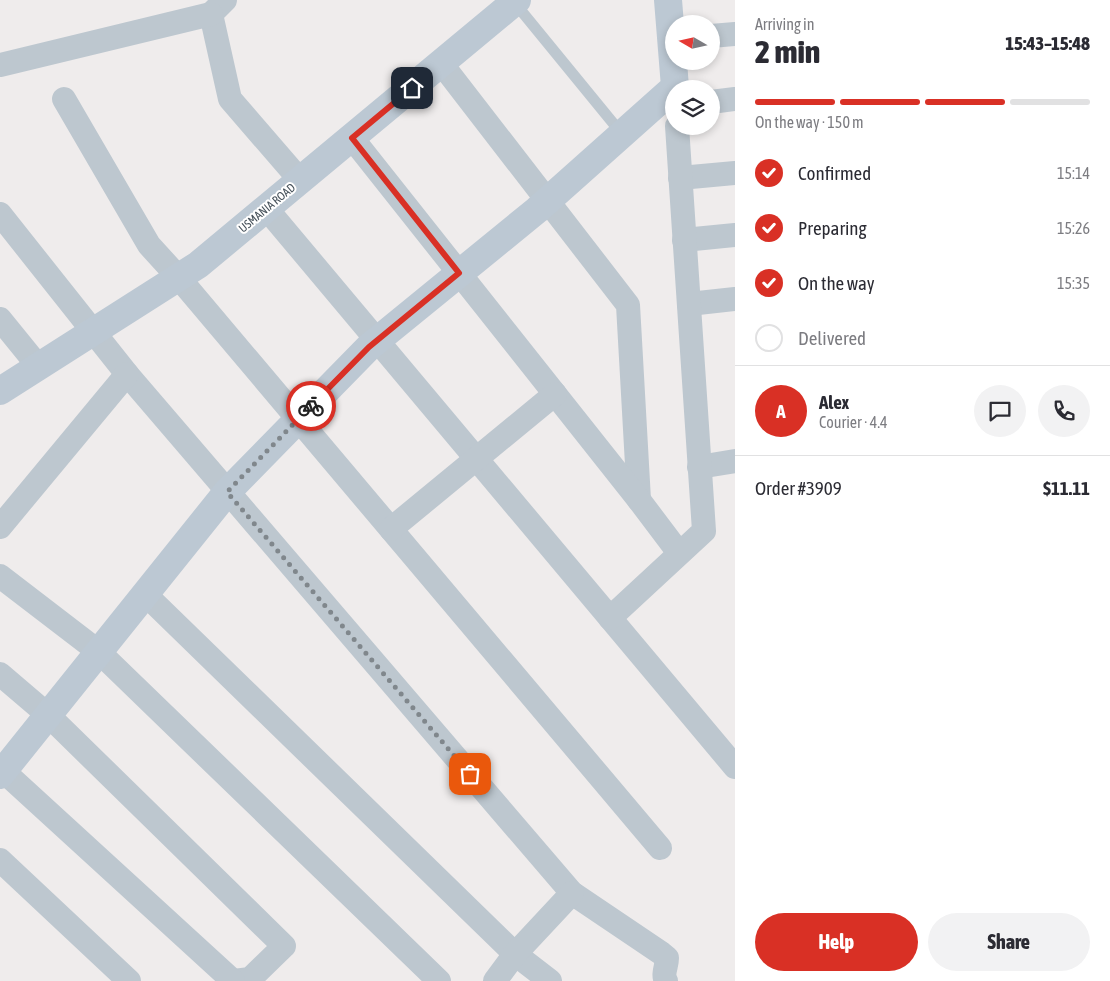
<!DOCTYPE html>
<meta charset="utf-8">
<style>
:root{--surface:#fff;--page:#f2f2f3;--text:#2b2b33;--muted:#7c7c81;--line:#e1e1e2;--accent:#d93025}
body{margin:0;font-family:"Asap Condensed",sans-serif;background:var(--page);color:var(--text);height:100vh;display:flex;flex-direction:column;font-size:19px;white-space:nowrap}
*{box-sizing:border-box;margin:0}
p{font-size:16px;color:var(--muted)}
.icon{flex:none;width:28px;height:28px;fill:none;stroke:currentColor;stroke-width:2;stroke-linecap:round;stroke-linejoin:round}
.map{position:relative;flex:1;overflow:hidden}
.side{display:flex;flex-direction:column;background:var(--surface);width:375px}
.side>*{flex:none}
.needle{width:32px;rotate:279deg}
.tools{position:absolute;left:665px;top:15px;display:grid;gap:10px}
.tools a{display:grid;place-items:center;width:55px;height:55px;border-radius:50%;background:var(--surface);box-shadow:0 2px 8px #0003;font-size:25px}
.pin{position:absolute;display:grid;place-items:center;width:42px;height:42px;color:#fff;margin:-21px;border-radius:10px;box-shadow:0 2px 8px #0006}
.courier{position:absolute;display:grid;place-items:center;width:50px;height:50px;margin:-25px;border:4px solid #d93025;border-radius:50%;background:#fff;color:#222;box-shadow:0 1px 6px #0007}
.headline em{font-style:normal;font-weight:800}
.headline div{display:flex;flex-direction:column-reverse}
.headline{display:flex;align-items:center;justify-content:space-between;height:85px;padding:0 20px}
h1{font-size:32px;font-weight:800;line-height:38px}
.bar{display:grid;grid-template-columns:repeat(4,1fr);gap:8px 5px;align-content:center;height:60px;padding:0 20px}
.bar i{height:6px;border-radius:4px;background:var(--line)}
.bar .selected{background:var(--accent)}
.bar p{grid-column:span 4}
.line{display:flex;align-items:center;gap:12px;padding:0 20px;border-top:1px solid var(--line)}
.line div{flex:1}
.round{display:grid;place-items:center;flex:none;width:52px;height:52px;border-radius:26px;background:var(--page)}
ol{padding:0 20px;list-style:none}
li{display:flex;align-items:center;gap:15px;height:55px}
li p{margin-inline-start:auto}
li .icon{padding:5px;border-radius:50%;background:var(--accent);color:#fff;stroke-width:4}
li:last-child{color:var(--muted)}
li i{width:28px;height:28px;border:2px solid var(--line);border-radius:50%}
.cta{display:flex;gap:10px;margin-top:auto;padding:10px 20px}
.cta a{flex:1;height:58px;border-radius:30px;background:var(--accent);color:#fff;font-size:20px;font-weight:800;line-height:58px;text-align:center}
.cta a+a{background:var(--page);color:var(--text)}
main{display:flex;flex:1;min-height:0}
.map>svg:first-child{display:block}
</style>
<main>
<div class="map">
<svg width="735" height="981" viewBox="0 0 735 981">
<rect width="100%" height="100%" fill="#efecec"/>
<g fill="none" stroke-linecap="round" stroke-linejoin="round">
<path stroke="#bdc7cf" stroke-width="11" d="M514,2l108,132"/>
<g stroke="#bdc7cf" stroke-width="24">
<path d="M225,0l-14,14 19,85 70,81"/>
<path d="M711,36l24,-2"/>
<path d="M441,63l187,242 11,195"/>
<path d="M0,65l211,-51"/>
<path d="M64,99l85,146 30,33 481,570"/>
<path d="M711,102l24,-3"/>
<path d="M352,138l287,362 40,53"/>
<path d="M680,178l55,-5"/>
<path d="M266,208l469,559"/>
<path d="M0,214l127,160 445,519 89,60 6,5c0,8 -5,16 -1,23"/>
<path d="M684,240l51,-5"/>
<path d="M689,304l46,-5"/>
<path d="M0,319l39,48"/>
<path d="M699,467l36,-6"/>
<path d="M0,527l127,-153"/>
<path d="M391,529l164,-135"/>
<path d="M0,576l99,76 340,329"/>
<path d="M145,594l370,360 35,27"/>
<path d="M610,618l94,-87 -27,-405"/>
<path d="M0,674l48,41 236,231 -34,33 -16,2"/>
<path d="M0,768l233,213"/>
<path d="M0,860l129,121"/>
<path d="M495,981l20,-27 57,-61"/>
</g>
<g stroke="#bcc8d3" stroke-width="28">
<path d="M0,391l198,-126 319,-265"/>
<path d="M0,775l227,-283 142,-145 168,-137 138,-123 -7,-87"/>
</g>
</g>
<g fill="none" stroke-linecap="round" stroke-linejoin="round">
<path stroke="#80878c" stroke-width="5" stroke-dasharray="0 9" d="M311,406l-84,86 243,282"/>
<path stroke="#d93025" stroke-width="6" d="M311,406l58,-59 90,-74 -107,-135 60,-50"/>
</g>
<g text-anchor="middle" stroke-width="4" stroke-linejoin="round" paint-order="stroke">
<g font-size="12" fill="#455059" stroke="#fff">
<text transform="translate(267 208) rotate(-40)" y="4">USMANIA ROAD</text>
</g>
</g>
</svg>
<div class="tools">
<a><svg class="needle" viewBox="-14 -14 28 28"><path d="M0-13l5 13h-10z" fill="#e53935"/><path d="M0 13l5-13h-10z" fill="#7c7c81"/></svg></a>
<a><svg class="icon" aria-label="layers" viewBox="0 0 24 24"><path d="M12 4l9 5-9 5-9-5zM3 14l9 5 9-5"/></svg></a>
</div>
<div class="pin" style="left:470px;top:774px;background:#ea580c"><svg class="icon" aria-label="bag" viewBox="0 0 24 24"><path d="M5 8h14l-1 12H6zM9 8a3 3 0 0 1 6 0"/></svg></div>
<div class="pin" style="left:412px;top:88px;background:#1f2937"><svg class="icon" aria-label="home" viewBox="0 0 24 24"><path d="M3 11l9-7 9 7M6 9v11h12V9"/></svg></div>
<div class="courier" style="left:311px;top:406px"><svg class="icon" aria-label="bike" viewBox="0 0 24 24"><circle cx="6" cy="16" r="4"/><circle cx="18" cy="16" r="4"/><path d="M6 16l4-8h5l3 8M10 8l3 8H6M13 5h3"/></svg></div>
</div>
<section class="side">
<div class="headline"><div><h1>2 min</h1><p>Arriving in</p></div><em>15:43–15:48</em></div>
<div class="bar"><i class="selected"></i><i class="selected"></i><i class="selected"></i><i></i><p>On the way · 150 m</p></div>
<ol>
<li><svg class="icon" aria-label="check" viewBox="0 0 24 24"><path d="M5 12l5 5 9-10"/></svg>Confirmed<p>15:14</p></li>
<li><svg class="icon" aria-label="check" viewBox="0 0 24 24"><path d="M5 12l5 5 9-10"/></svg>Preparing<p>15:26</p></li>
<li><svg class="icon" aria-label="check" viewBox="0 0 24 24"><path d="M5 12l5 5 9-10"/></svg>On the way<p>15:35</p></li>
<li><i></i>Delivered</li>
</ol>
<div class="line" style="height:90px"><b class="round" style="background:var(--accent);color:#fff">A</b><div><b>Alex</b><p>Courier · 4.4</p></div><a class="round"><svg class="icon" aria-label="chat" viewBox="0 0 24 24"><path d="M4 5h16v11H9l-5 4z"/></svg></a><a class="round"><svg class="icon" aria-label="phone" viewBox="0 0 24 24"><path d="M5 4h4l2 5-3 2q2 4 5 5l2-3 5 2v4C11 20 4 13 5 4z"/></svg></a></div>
<div class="line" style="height:65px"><div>Order #3909</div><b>$11.11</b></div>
<div class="cta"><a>Help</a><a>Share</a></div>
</section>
</main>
